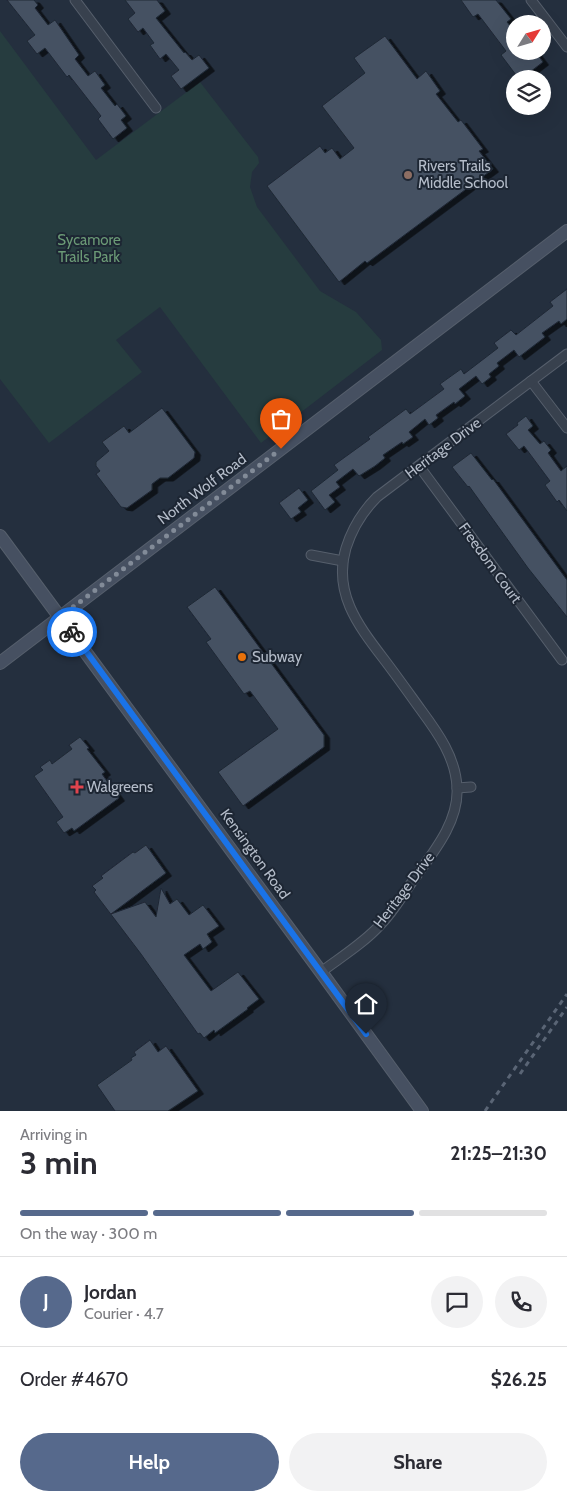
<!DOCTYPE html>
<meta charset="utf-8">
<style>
:root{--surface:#fff;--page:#f2f2f3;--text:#2b2b33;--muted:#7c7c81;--line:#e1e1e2;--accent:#56698c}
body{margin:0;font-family:Cabin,sans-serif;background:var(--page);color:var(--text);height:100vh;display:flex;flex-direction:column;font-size:19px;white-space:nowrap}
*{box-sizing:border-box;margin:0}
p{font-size:16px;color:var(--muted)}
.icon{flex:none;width:28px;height:28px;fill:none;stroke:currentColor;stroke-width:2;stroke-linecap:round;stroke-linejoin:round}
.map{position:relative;height:1111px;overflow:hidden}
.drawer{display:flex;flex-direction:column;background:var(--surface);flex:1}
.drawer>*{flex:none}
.needle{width:32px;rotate:53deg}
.fabs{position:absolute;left:506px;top:15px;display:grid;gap:10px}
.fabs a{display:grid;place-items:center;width:45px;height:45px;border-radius:50%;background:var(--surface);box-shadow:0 5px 20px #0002;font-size:25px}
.pin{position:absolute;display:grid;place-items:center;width:42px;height:42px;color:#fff;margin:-51px -21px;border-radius:50% 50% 50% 0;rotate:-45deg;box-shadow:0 0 5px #0007}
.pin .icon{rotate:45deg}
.courier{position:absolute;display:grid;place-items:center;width:50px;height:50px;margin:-25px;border:4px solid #1a73e8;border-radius:50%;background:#fff;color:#222;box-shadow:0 1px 6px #0007}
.overview em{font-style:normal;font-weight:700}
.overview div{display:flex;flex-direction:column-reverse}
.overview{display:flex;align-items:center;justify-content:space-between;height:85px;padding:0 20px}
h1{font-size:32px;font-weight:700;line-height:38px}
.bar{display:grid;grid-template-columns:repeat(4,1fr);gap:8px 5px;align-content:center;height:60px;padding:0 20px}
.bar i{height:6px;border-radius:4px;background:var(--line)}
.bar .on{background:var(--accent)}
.bar p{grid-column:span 4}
.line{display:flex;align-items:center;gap:12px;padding:0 20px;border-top:1px solid var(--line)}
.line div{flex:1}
.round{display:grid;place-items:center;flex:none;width:52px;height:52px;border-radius:26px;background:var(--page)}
.primary-button{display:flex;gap:10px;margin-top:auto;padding:10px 20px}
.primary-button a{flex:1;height:58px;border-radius:30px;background:var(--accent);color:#fff;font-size:20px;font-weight:700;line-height:58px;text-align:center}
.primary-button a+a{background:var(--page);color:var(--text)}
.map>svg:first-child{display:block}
</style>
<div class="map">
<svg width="567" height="1111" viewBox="0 0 567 1111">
<defs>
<filter id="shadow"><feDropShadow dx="5.5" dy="3" stdDeviation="0" flood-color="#0009"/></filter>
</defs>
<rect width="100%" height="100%" fill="#242f3e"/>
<path fill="#263c3f" d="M0,31l96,129 104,-78 58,75 1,6 -7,9 -2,15 7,20 63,84 36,21 25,28 1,10 -121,93 -101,-136 -44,33 26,32 -93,71 -49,-64z"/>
<g fill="#455162" stroke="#1f2835" filter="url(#shadow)">
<path d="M7,0h27l4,5 -3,3 13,17 7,-5 24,35 -4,4 13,17 7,-5 10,14 -4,3 14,18 2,-2 9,12 -5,4 6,8 -14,11 -15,-20 3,-3 -32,-41 -2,2 -22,-29 -8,6 -10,-13 8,-6z"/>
<path d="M125,0h32l8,11 -9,7 28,35 1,-1 7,8 7,-5 10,13 -28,21 -10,-13 8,-6 -13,-16 -6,5 -10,-14 4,-2 -11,-15 -5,4 -10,-13 7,-6z"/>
<path d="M461,0h35l15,19 -4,3 8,10v19h20l8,11 -22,17h-2l-18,-24 5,-4 -28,-37 -5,3z"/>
<path d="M385,36l32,43 9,-8 14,20 -4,3 22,28 3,-2 22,29 -4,2 14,18 -126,94 -2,-2 -26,21 -72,-96 53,-40 5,7 7,-5 8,11 14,-11 -32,-42 43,-33 -11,-15z"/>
<path d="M567,289v30l-6,5 -2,-3 -17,12 3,4 -26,20 -5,-7 -17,13 2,3 -10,8 2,3 -9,7 -6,-8 -17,13 6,7 -10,8 -1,-2 -18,13 2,3 -9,7 -4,-6 -16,13 4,5 -10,7 -1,-2 -19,13 2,3 -10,8 -16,10 -6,-7 -17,13 4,5 -11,8 6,7 -10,8 -14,-19 27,-21 -4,-5 36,-26 -2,-2 38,-28 4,5 34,-25 -4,-5 21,-15 3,5 34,-26 -4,-5 17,-13 5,5 37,-29 -3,-4z"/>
<path d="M162,408l33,44 -1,6 -26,20h-8l-8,6v6l-25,18 -6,-1 -25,-33 4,-3 -4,-5v-4l13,-11 -7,-9 22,-16 5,7z"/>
<path d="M526,416l7,10 -5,4 12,14 4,-3 7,9 -3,3 13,18 6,-5v45l-8,-11 -2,2 -12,-17 5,-4 -26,-35 -5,4 -13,-16 12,-9 -1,-2z"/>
<path d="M471,453l21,27 1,-1 74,101v37l-39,-49 -59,-82 -1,1 -16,-20z"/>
<path d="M299,488l9,12 -10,8 3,4 -10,7 -12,-16z"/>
<path d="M215,587l109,148v12l-81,59 -25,-34 60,-43 -28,-38 -6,3 -38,-52 5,-3 -24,-32z"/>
<path d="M80,737l9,11 -2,1 18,23 -3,2 17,24 -45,33 -2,-3 -8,5 -8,-11 7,-5 -29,-41 9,-6 -3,-3 10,-7 2,4 20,-15 -3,-4z"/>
<path d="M146,845l20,28 -55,41 34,-12 11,15 5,-29 9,16 7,-5 12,16 14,-10 16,21 -12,8 5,8 -9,7 -3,-5 -16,11 27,36 27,-19 21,27 -12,9 1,1 -33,24 -1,-3 -10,8 -4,-5 -2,1 -57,-80 -47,-62 2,-2 -4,-4 11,-8 -2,-2 32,-24 2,1z"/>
<path d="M150,1040l8,12 8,-6 32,45 -30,20h-53l-18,-26 35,-25 -1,-2 5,-3 -2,-3z"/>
</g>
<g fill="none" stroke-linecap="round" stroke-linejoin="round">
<g stroke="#565f6c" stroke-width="11">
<g id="minor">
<path d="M75,0l81,108"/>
<path d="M531,0l36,47"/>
<path d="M531,381l36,47"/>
<path d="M419,466l143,194"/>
<path d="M311,555l32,6"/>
<path d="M457,788l14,-1"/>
<path d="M321,972c20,-15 43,-29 60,-48 12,-12 21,-28 31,-42 19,-27 47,-59 45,-94 -1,-30 -19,-55 -36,-78 -13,-18 -25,-35 -38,-52 -26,-34 -50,-66 -37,-110 6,-19 17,-37 31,-51l190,-143"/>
</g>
</g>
<g stroke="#565f6c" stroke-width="14">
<g id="secondary">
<path d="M0,536l321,436 101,139"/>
<path d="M0,663l567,-432"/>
</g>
</g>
<use href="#minor" stroke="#38414e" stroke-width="9"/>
<use href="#secondary" stroke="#465061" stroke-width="12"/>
<g stroke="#5a6575" stroke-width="3" stroke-dasharray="5 5" stroke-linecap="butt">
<path d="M520,1074l47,-67"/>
<path d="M485,1111l82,-117"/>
</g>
</g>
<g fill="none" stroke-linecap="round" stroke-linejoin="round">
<path stroke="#828b98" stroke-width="5" stroke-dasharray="0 9" d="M72,632l-12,-15 221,-168"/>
<path stroke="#1a73e8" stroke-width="6" d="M72,632l294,402"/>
</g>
<circle fill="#8d6e63" stroke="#1d2633" stroke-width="2" cx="408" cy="175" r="5"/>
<circle fill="#e8710a" stroke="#1d2633" stroke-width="2" cx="242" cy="657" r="5"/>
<path fill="#e0444e" stroke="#1d2633" stroke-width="2" d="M74.5 779.5h5v5h5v5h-5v5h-5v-5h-5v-5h5z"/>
<g text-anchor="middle" stroke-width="4" stroke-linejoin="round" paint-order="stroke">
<g font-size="15" fill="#b4bcc9" stroke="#1d2633" text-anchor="start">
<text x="418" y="171">Rivers Trails<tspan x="418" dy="17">Middle School</tspan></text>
<text x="252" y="662">Subway</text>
<text x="87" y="792">Walgreens</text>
</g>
<g font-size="15" fill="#6b9a76" stroke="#1d2633">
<text x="89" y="245">Sycamore<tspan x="89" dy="17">Trails Park</tspan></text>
</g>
<g font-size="15" fill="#b4bcc9" stroke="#1d2633">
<text transform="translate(443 448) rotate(-37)" y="5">Heritage Drive</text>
<text transform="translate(202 489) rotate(-37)" y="5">North Wolf Road</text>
<text transform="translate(490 563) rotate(54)" y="5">Freedom Court</text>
<text transform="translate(255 854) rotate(54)" y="5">Kensington Road</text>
<text transform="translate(404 890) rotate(-53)" y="5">Heritage Drive</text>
</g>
</g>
</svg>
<div class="fabs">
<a><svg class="needle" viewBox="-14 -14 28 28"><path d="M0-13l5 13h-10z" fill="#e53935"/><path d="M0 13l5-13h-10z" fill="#7c7c81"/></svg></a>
<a><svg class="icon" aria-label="layers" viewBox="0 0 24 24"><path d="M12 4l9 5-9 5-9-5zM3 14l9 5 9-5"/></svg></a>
</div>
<div class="pin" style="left:281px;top:449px;background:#ea580c"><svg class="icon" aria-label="bag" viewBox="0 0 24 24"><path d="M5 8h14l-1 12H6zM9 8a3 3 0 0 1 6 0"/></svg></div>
<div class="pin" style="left:366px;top:1034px;background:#1f2937"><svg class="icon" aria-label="home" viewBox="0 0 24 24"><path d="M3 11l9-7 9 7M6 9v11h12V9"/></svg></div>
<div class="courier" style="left:72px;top:632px"><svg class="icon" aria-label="bike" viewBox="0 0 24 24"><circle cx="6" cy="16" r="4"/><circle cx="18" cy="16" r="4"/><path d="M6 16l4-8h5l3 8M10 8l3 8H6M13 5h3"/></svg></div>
</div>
<section class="drawer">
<div class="overview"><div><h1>3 min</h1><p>Arriving in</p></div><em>21:25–21:30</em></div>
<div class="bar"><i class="on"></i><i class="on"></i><i class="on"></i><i></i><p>On the way · 300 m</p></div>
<div class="line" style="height:90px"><b class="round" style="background:var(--accent);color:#fff">J</b><div><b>Jordan</b><p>Courier · 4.7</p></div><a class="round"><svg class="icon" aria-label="chat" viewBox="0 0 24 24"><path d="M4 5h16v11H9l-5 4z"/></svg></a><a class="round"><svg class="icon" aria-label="phone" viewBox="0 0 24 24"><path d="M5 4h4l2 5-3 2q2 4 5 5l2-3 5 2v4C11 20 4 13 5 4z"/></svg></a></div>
<div class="line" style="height:65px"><div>Order #4670</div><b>$26.25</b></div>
<div class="primary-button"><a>Help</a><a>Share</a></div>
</section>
